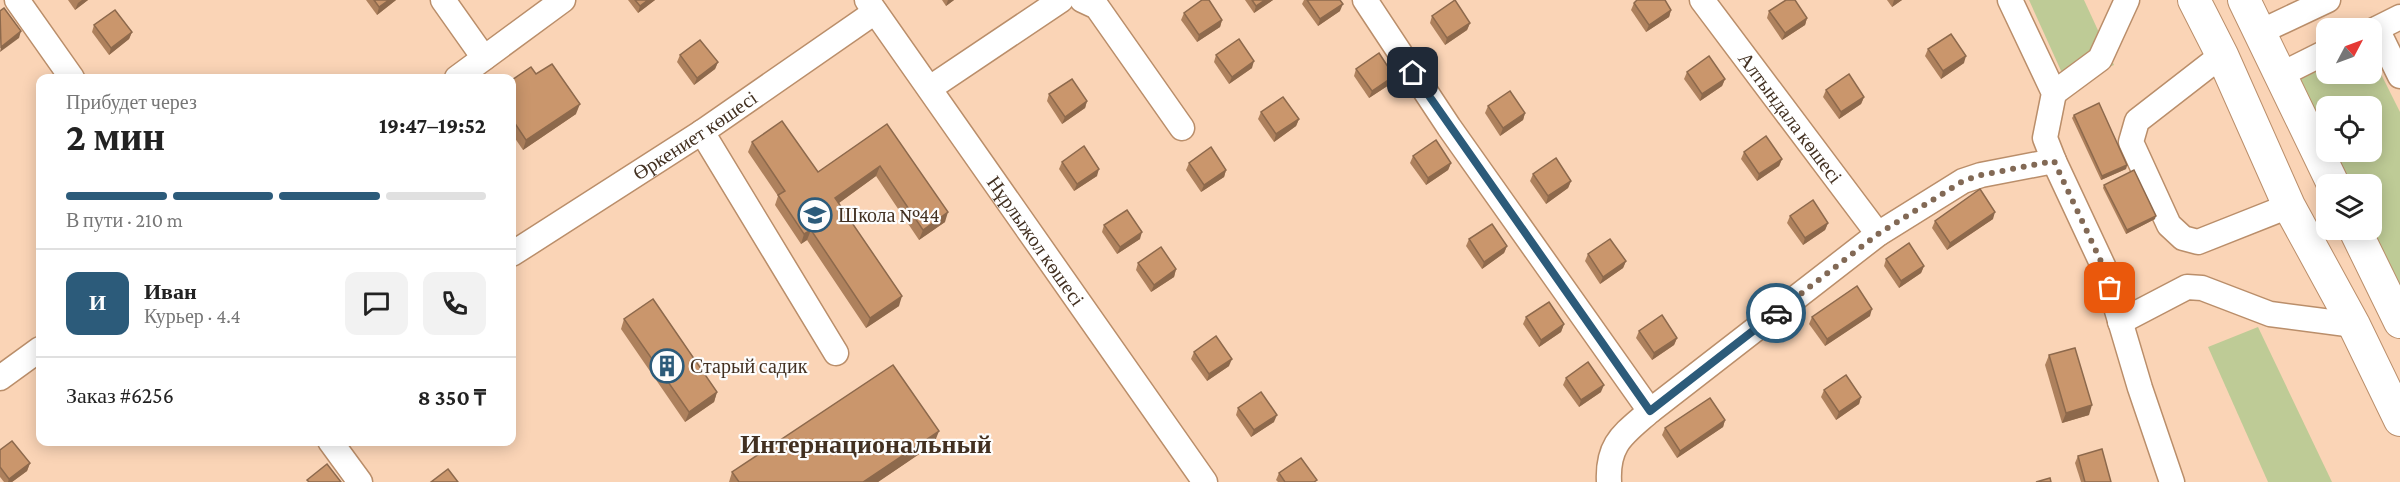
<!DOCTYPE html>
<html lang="ru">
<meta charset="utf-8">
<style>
:root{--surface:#fff;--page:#f2f2f2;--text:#222;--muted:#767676;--line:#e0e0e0;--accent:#2c5b7a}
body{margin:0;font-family:"Crimson Pro",serif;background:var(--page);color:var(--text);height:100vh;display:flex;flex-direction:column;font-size:22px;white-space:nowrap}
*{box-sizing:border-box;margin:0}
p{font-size:20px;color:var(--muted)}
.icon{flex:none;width:33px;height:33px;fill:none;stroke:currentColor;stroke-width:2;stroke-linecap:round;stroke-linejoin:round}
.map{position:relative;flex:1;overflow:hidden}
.sheet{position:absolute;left:36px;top:74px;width:480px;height:372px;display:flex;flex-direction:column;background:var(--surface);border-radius:12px;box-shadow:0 3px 15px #0003}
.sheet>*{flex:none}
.needle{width:39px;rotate:49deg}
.buttons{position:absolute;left:2316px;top:18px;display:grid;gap:12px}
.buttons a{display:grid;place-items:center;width:66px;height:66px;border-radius:12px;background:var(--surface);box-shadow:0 3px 15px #0003;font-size:30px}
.pin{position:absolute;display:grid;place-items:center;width:51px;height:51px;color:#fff;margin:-26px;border-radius:12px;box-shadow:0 3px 9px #0006}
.courier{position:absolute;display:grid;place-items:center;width:60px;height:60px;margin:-30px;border:4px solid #2c5b7a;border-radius:50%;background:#fff;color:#222;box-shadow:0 2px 8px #0007}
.head em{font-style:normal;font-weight:700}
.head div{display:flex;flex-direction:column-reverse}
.head{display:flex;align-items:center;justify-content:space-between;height:102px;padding:0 30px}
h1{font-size:39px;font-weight:700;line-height:45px}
.bar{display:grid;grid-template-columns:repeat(4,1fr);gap:9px 6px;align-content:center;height:72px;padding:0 30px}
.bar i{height:8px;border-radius:4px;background:var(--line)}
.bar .selected{background:var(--accent)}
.bar p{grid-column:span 4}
.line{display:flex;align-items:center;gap:15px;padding:0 30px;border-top:2px solid var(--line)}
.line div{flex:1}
.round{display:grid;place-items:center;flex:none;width:63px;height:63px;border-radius:12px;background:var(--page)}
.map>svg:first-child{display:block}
</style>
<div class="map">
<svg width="2400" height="482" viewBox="0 0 2400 482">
<rect width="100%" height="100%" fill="#fad4b6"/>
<g fill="#becb96">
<path d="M2029,0h55l30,65 -47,19z"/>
<path d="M2372,56l28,56v176l-28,-59v-45h-22l-16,-32h38v-46h-46v30l-27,-56 27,-17v11h46z"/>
<path d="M2258,327l74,155h-64l-60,-135z"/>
</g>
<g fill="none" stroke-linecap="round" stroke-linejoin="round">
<g stroke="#ba8e6a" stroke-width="27">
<g id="minor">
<path d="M17,0l55,78"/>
<path d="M443,0l41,58"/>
<path id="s1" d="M867,0l338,482"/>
<path d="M1082,0l15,7 85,121"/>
<path d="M1365,0l84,127 201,284"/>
<path id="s2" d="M1702,0l176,234"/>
<path d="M2010,0l44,93 -9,45 9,23 51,109 35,118 32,94"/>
<path d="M2377,29l23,47"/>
<path d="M2372,31l28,-14"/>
<path d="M2260,32l68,-32"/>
<path d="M2222,55l-85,66 -6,21 38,83 14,13 15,4 91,-36"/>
<path d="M2280,75l46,-23"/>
<path d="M457,78l106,-78"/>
<path d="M930,88l131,-88"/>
<path d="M2054,93l46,-34 27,-59"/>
<path d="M702,132l134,221"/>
<path id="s3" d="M512,254l190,-122 173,-120"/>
<path d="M2120,322l67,-35 15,1 68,26 84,11"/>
<path d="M0,378l40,-29"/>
<path d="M330,441l30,41"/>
<path d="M1609,482c-2,-39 15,-48 41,-71l228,-177 85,-53 18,-6 73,-14"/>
</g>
</g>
<g stroke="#ba8e6a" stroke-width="34">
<g id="major">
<path d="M2194,0l28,55 67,151 65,119 46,95"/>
<path d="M2244,0l89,184"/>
<path d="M2355,230l45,92"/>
</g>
</g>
<use href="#minor" stroke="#fff" stroke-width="24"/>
<use href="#major" stroke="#fff" stroke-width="32"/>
</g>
<g fill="#ae815d">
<path d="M68,0h20l-13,10z"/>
<path d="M366,0h30l-19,15z"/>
<path d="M628,0h27l-17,13z"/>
<path d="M942,0h12l-8,6z"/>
<path d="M1245,0h28l-19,13z"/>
<path d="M1304,0h36v11l-22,15 -16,-22z"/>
<path d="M1887,0h15l-10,7z"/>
<path d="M1634,3l37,7 -2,7 -23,15 -15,-22z"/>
<path d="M1769,11l38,7 -2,7 -23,15 -15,-22z"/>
<path d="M1184,13l38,7 -2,7 -23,15 -16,-22z"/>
<path d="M1432,16l38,7 -3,7 -22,15 -15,-22z"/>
<path d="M94,25l38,7 -3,7 -20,16 -17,-23z"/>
<path d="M1928,49l36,14 -23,16 -16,-23z"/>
<path d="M680,55l38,7 -3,7 -21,16 -17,-23z"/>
<path d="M1216,55l36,13 -23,16 -15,-22z"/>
<path d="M1356,69l38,7 -2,7 -23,15 -15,-22z"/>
<path d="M1687,72l38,7 -3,7 -22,15 -16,-22z"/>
<path d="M536,74l40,40 -53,36 -11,-16v-54z"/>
<path d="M1826,90l38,7 -3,7 -22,15 -16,-22z"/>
<path d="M1049,94l38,7 -2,7 -23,16 -15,-23z"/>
<path d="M1488,106l37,7 -2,7 -23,16 -15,-23z"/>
<path d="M1261,112l38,7 -3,7 -22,16 -16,-23z"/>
<path d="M2074,115l53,50 -1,4 -25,11 -29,-62z"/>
<path d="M887,124l58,98 -26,18 -43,-64 -37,27 60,103 -33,22 -59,-88 -6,4 -26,-39 3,-9 -30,-44 4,-10 66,30z"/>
<path d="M1744,152l38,7 -3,7 -22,15 -16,-22z"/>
<path d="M1413,156l38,7 -3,7 -22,15 -16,-22z"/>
<path d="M1062,162l35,14 -23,15 -15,-22z"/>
<path d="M1189,163l37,7 -2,7 -23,15 -15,-22z"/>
<path d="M1533,174l38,7 -3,7 -22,16 -16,-23z"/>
<path d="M2104,185l51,34 -29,15 -23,-46z"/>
<path d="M1790,216l38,7 -3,7 -22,15 -16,-22z"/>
<path d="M1993,219l-46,31 -15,-22 3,-7z"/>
<path d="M1104,225l36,14 -23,15 -15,-22z"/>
<path d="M1469,239l38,7 -3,7 -22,16 -16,-23z"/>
<path d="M1588,254l38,7 -3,7 -23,16 -15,-23z"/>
<path d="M1886,259l38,7 -3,7 -22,15 -15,-22z"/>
<path d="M1138,263l38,6 -2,8 -23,15 -15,-22z"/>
<path d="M1870,316l-45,30 -16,-22 3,-7z"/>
<path d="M1526,317l38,7 -3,8 -22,15 -16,-23z"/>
<path d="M624,319l93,73 -3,10 -29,20 -64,-93z"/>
<path d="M1639,331l38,7 -3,7 -22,15 -16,-22z"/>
<path d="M1194,352l35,14 -22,15 -16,-22z"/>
<path d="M2049,355l40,60 -27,8 -17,-58z"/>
<path d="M1566,378l35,14 -22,15 -16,-22z"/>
<path d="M1824,390l37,7 -2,7 -23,16 -15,-23z"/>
<path d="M1238,408l36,14 -23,15 -15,-22z"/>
<path d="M1725,420l-2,7 -46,31 -15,-23 3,-7z"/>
<path d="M934,444l-56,38h-149l3,-10z"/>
<path d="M0,450l30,13 -3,8 -15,11h-8l-4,-5z"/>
<path d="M2078,456l33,26h-30l-6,-19z"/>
<path d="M1279,473l37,9h-38l-2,-2z"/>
</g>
<g fill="#8d694c">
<path d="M82,0h6l-13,10 3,-7z"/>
<path d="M389,0h7l-19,15 2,-8z"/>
<path d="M648,0h7l-17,13 2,-7z"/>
<path d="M948,0h6l-8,6z"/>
<path d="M1265,0h8l-19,13 2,-7z"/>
<path d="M1894,0h8l-10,7z"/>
<path d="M1343,4l-3,7 -22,15 2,-7z"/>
<path d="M1671,10l-2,7 -23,15 3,-7z"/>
<path d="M1807,18l-2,7 -23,15 3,-7z"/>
<path d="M1222,20l-2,7 -23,15 2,-7z"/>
<path d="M1470,23l-3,7 -22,15 2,-7z"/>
<path d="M21,31l-2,7 -19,14 1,-5z"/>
<path d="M132,32l-3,7 -20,16 2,-7z"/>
<path d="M1966,56l-2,7 -23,16 2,-8z"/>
<path d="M1254,61l-2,7 -23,16 3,-7z"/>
<path d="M718,62l-3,7 -21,16 3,-7z"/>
<path d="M1394,76l-2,7 -23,15 3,-7z"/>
<path d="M1725,79l-3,7 -22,15 2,-7z"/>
<path d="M1864,97l-3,7 -22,15 2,-7z"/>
<path d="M1087,101l-2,7 -23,16 3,-7z"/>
<path d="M580,104l-4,10 -53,36 3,-10z"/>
<path d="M1525,113l-2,7 -23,16 3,-8z"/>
<path d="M1299,119l-3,7 -22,16 2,-8z"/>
<path d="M1782,159l-3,7 -22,15 2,-7z"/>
<path d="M1451,163l-3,7 -22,15 2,-7z"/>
<path d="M2127,165l-1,4 -25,11 1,-4z"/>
<path d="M880,166l-4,10 -44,32 3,-10z"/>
<path d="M1099,169l-2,7 -23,15 3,-7z"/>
<path d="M1226,170l-2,7 -23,15 3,-7z"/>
<path d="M1571,181l-3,7 -22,16 2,-8z"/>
<path d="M948,212l-3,10 -26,18 4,-10z"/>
<path d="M1995,212l-2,7 -46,31 3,-7z"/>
<path d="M2156,216l-1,3 -29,15 1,-4z"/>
<path d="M1828,223l-3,7 -22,15 2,-7z"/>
<path d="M811,230l-4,10 -6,4 3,-10z"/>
<path d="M1142,232l-2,7 -23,15 3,-7z"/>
<path d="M1507,246l-3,7 -22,16 2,-7z"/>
<path d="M1626,261l-3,7 -23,16 3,-7z"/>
<path d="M1924,266l-3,7 -22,15 2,-7z"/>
<path d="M1176,269l-2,8 -23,15 3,-7z"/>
<path d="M902,296l-3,10 -33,22 4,-10z"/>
<path d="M1872,309l-2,7 -45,30 2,-7z"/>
<path d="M1564,324l-3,8 -22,15 2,-7z"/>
<path d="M1677,338l-3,7 -22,15 2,-7z"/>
<path d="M1232,359l-3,7 -22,15 2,-7z"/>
<path d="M1604,385l-3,7 -22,15 2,-7z"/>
<path d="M717,392l-3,10 -29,20 4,-10z"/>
<path d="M1861,397l-2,7 -23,16 3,-8z"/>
<path d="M2092,405l-3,10 -27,8 4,-10z"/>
<path d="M1277,415l-3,7 -23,15 3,-7z"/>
<path d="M1725,420l-2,7 -46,31 3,-7z"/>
<path d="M939,431l-5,13 -56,38h-15z"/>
<path d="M30,463l-3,8 -15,11h-4l1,-3z"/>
</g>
<g fill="#ca966c" stroke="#8d694c" stroke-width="1.5">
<path d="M374,0h15l-10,7z"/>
<path d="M635,0h13l-8,6z"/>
<path d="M1202,0h7l13,20 -23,15 -15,-22z"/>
<path d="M1252,0h13l-9,6z"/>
<path d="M1307,0h33l3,4 -23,15z"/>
<path d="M1455,0l15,23 -23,15 -15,-22z"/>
<path d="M1637,0h28l6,10 -22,15 -15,-22z"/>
<path d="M1786,0h9l12,18 -22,15 -16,-22z"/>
<path d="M4,8l17,23 -20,16 -1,-36z"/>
<path d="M115,10l17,22 -21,16 -17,-23z"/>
<path d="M1951,34l15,22 -23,15 -15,-22z"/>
<path d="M1239,39l15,22 -22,16 -16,-22z"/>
<path d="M700,40l18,22 -21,16 -17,-23z"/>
<path d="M1379,53l15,23 -22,15 -16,-22z"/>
<path d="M1709,56l16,23 -23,15 -15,-22z"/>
<path d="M552,64l28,40 -54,36 -14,-21v-39l19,-13 5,7z"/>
<path d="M1849,74l15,23 -23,15 -15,-22z"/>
<path d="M1072,79l15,22 -22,16 -16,-23z"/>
<path d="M1510,91l15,22 -22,15 -15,-22z"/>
<path d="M1283,97l16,22 -23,15 -15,-22z"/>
<path d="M2099,103l28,62 -25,11 -28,-61z"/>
<path d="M782,121l36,51 69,-48 61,88 -25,18 -43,-64 -45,32 67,98 -32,22 -59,-88 -7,4 -26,-39 7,-4 -33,-49z"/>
<path d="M1766,136l16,23 -23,15 -15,-22z"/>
<path d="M1436,140l15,23 -23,15 -15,-22z"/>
<path d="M1084,146l15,23 -22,15 -15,-22z"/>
<path d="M1211,147l15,23 -22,15 -15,-22z"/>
<path d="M1556,158l15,23 -23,15 -15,-22z"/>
<path d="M2134,170l22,46 -29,14 -23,-45z"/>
<path d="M1980,189l15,23 -45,31 -15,-22z"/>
<path d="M1813,200l15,23 -23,15 -15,-22z"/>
<path d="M1127,210l15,22 -22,15 -16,-22z"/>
<path d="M1492,224l15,22 -23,16 -15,-23z"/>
<path d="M1610,239l16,22 -23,16 -15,-23z"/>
<path d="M1909,243l15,23 -23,15 -15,-22z"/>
<path d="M1161,247l15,22 -22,16 -16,-22z"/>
<path d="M1857,286l15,23 -45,30 -15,-22z"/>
<path d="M653,299l64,93 -28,20 -65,-93z"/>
<path d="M1549,302l15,22 -23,16 -15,-23z"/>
<path d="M1662,315l15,23 -23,15 -15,-22z"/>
<path d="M1216,336l16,23 -23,15 -15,-22z"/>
<path d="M2075,348l17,57 -26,8 -17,-58z"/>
<path d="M1588,362l16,23 -23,15 -15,-22z"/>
<path d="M893,365l46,66 -76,51h-124l-7,-10z"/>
<path d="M1846,375l15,22 -22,15 -15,-22z"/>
<path d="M1261,392l16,23 -23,15 -16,-22z"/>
<path d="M1710,398l15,22 -45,31 -15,-23z"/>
<path d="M12,441l18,22 -21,16 -9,-12v-17z"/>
<path d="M2102,449l9,33h-26l-7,-26z"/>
<path d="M1301,458l16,22 -3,2h-29l-6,-9z"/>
<path d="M327,464l14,18h-32l-2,-2z"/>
<path d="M448,469l10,13h-27z"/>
<path d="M2050,478l1,4h-15z"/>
</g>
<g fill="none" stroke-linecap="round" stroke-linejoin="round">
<path stroke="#826955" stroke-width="6" stroke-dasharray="0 10.8" d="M1776,313l102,-79 85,-53 18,-6 73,-14 51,109 5,18"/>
<path stroke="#2c5b7a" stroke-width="8" d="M1413,73l237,338 126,-98"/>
</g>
<defs>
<g id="school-ring" transform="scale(1.725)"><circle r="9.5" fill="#fdfdfd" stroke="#2c5b7a" stroke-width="1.5"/><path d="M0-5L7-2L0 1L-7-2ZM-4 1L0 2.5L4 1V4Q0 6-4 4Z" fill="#2c5b7a"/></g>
<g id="building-ring" transform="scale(1.725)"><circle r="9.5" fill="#fdfdfd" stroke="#2c5b7a" stroke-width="1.5"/><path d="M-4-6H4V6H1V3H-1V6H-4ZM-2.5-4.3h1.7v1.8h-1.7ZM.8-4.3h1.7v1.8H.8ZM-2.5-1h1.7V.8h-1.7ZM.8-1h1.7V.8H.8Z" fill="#2c5b7a"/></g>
</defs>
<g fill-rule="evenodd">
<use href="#school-ring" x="815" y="215"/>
<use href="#building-ring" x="667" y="366"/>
</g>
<g text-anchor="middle" stroke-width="4.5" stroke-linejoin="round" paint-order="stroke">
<g font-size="20" fill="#423021" stroke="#fdfdfd">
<text dy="7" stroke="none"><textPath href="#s2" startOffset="147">Алтындала көшесі</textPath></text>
<text dy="7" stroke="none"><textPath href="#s3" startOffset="218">Өркениет көшесі</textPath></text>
<text dy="7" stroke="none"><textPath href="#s1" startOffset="294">Нұрлыжол көшесі</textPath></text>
</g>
<g font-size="20" fill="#423021" stroke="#fdfdfd" text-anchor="start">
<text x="838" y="222">Школа №44</text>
<text x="690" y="373">Старый садик</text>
</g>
<g font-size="26" font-weight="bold" fill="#423021" stroke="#fdfdfd">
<text x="866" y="453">Интернациональный</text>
</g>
</g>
</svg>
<div class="buttons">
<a><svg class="needle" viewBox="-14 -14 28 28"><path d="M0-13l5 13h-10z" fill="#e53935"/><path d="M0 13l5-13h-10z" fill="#767676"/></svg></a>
<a><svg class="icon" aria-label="locate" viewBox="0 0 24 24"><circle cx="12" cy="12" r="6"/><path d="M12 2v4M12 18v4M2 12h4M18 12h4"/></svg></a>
<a><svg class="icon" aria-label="layers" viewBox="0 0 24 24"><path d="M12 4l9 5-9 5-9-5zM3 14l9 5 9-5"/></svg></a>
</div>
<div class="pin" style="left:2110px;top:288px;background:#ea580c"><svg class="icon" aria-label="bag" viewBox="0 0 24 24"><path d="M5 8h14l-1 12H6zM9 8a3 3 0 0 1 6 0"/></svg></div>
<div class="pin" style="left:1413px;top:73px;background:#1f2937"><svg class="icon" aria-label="home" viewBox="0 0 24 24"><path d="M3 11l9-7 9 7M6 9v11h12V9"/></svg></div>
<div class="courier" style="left:1776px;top:313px"><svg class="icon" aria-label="car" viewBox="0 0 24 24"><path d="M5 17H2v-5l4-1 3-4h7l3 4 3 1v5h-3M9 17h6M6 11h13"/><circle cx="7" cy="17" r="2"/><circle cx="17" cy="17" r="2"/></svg></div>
<section class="sheet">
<div class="head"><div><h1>2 мин</h1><p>Прибудет через</p></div><em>19:47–19:52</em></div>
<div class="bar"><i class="selected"></i><i class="selected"></i><i class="selected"></i><i></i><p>В пути · 210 m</p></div>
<div class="line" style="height:108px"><b class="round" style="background:var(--accent);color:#fff">И</b><div><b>Иван</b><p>Курьер · 4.4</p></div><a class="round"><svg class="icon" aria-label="chat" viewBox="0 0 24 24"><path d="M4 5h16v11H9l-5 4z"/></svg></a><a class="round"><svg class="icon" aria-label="phone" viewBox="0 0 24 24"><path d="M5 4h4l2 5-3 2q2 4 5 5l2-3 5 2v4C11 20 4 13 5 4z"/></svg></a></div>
<div class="line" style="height:78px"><div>Заказ #6256</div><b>8 350 ₸</b></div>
</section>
</div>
